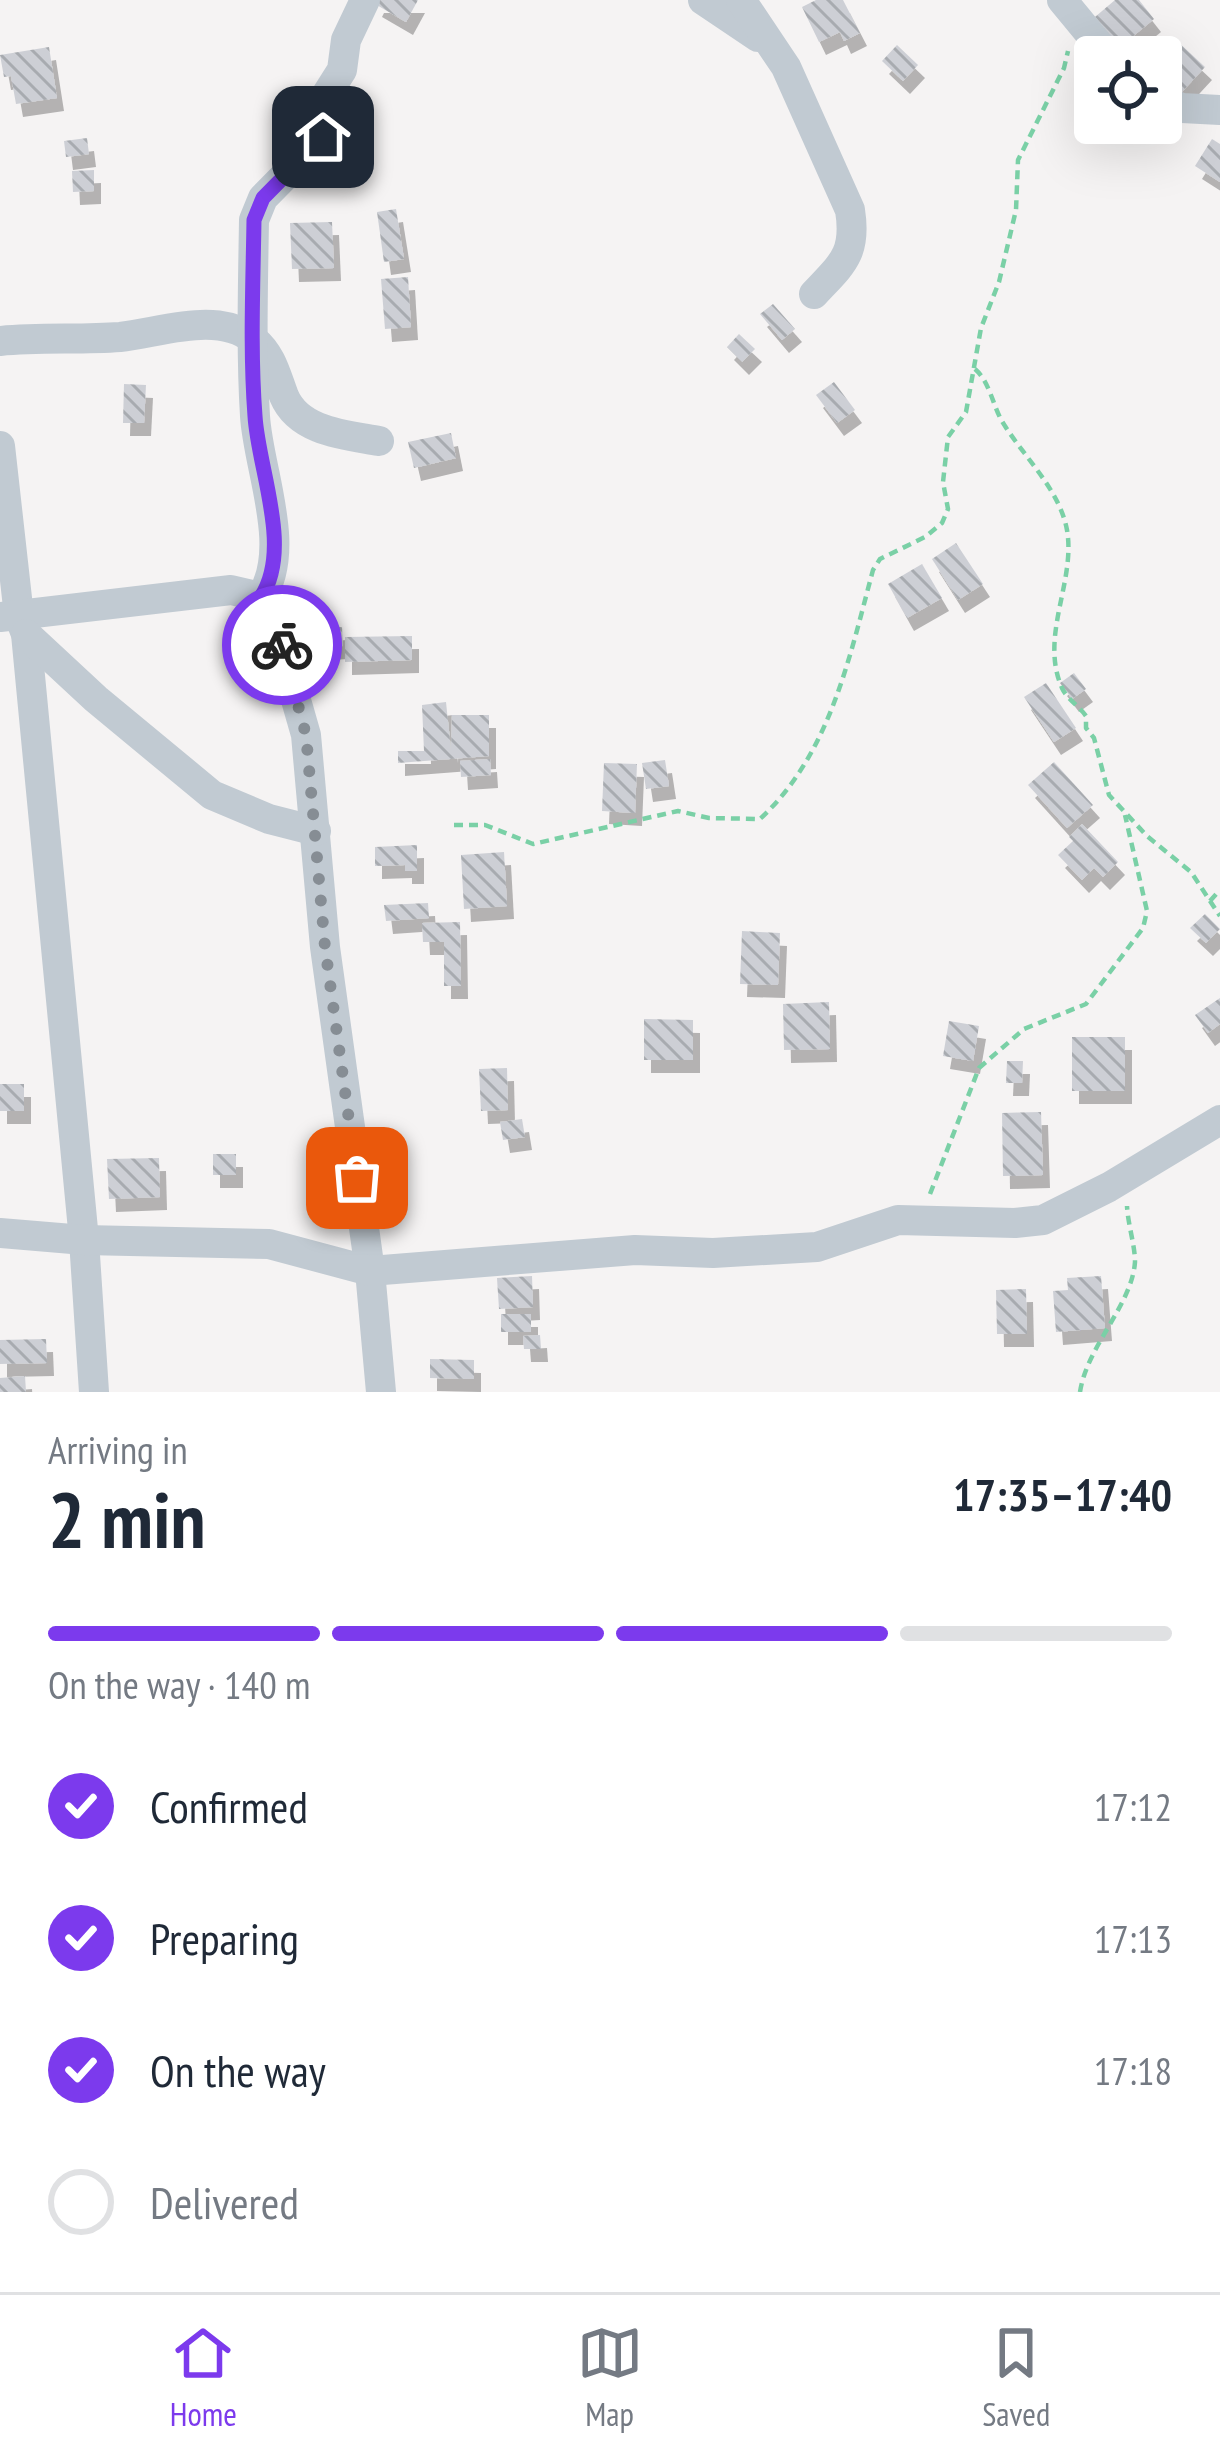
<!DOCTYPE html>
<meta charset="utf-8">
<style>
:root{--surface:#fff;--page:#f6f6f7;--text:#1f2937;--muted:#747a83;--line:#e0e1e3;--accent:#7c3aed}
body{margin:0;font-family:"PT Sans Narrow",sans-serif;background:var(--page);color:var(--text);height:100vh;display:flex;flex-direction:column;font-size:45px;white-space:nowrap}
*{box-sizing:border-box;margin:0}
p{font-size:39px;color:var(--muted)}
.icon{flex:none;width:66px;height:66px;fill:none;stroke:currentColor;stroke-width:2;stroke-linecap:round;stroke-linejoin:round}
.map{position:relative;height:1392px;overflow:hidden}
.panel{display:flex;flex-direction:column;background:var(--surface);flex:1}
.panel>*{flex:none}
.buttons{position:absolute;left:1074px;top:36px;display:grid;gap:24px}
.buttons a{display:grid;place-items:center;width:108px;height:108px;border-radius:12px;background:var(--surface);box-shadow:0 12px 48px #0002;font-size:60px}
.pin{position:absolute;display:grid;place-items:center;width:102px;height:102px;color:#fff;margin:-51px;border-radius:24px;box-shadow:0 6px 18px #0006}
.courier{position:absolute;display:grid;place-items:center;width:120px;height:120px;margin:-60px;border:9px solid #7c3aed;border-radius:50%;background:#fff;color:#222;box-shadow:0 3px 15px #0007}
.overview em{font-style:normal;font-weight:700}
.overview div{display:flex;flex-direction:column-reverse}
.overview{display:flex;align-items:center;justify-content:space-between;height:204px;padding:0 48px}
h1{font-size:78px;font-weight:700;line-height:90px}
.bar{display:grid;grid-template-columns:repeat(4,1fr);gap:18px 12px;align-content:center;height:144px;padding:0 48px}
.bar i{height:15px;border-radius:9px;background:var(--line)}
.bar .selected{background:var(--accent)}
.bar p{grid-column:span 4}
ol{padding:0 48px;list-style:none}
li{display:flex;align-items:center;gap:36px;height:132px}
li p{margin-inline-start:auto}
li .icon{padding:12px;border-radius:50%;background:var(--accent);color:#fff;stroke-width:4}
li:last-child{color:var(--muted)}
li i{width:66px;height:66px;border:6px solid var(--line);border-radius:50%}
.tabs{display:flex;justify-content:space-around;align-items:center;height:168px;border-top:3px solid var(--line);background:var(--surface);font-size:33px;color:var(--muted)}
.tabs a{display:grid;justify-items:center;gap:6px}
.tabs .selected{color:var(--accent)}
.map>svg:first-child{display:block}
</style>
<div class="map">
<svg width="1220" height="1392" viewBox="0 0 1220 1392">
<defs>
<pattern id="building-back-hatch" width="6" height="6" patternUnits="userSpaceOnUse" patternTransform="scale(3)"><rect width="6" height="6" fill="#cdcfd5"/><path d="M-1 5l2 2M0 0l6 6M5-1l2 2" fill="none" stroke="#a8abb0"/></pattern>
<filter id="shadow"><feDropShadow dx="7" dy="13" stdDeviation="0" flood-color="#0004"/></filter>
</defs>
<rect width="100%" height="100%" fill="#f5f3f3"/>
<g fill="url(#building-back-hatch)" filter="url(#shadow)">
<path d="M377,0h41l-12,22 -31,-18z"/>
<path d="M816,0h27l17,33 -16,8 -4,-9 -21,10 -17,-35z"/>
<path d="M1115,0h24l15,19 -34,28 -25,-30z"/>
<path d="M1175,39l30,28 -24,26 -20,-19v-17h-3z"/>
<path d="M897,45l21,20 -15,16 -21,-20z"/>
<path d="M49,47l8,51 -41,6 -5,-28 -7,1 -4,-22z"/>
<path d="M87,138l2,16 -23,3 -2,-16z"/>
<path d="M1212,139l8,5v38l-25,-16z"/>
<path d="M94,170v21l-21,1 -1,-21z"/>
<path d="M396,209l8,50 -20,3 -7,-50z"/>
<path d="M332,222l2,46 -42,1 -2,-46z"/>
<path d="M408,277l3,50 -26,2 -4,-50z"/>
<path d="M773,304l22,25 -13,11 -22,-26z"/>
<path d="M739,334l16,15 -13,13 -15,-15z"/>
<path d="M834,382l21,28 -18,13 -21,-28z"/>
<path d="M124,384l22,1 -2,38h-21z"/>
<path d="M451,433l5,25 -42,10 -6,-26z"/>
<path d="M956,543l27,41 -25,16 -26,-41z"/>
<path d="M922,564l20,34 -35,20 -19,-34z"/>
<path d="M342,627l1,19 -22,1v-19z"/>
<path d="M412,636v24l-67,2v-25z"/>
<path d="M1074,673l12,16 -14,10 -12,-16z"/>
<path d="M1046,683l30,45 -22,14 -30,-45z"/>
<path d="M446,702l5,48 1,-35h37v41l-91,7v-12h26l-2,-46z"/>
<path d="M490,759l1,16 -30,2 -1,-16z"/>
<path d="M665,760l4,26 -23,3 -4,-26z"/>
<path d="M1054,762l39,43 -26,23 -39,-43z"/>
<path d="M604,763l33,1 -2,49 -33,-2z"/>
<path d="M1082,824l36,38 -15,15 -9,-9 -12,12 -24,-25 15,-14 -4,-4z"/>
<path d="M417,845v26h-12v-6l-30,1v-19z"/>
<path d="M504,852l3,54 -43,3 -3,-54z"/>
<path d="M428,903l1,15 -43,3 -2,-16z"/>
<path d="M1205,914l15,15 -14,14 -16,-15z"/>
<path d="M460,922l1,64h-17v-44h-21l-1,-19z"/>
<path d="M742,931l38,2 -2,52 -38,-1z"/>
<path d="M1220,998v26l-12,9 -13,-18z"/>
<path d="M829,1002l1,47 -46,1 -1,-46z"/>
<path d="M644,1019l49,1v40h-49z"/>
<path d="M949,1021l30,5 -6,35 -30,-5z"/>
<rect x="1072" y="1037" width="53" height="54"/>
<path d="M1007,1061h16l-1,22h-16z"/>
<path d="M507,1068l1,42 -27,1 -2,-42z"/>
<rect x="0" y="1084" width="24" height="27"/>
<path d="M1041,1112l2,63 -40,1 -1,-63z"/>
<path d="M522,1119l3,18 -22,3 -3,-18z"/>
<rect x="213" y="1154" width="23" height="21"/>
<path d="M159,1158l1,39 -51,2 -2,-40z"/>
<path d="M532,1276l1,31 -34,2 -2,-31z"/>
<path d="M1101,1276l4,52 -49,4 -3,-41 15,-1 -1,-12z"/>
<path d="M1026,1289l1,45h-30l-1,-44z"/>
<rect x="501" y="1314" width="30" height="18"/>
<path d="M540,1335l1,14h-17l-1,-13z"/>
<path d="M46,1339l1,24 -47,1v-24z"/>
<path d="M430,1359l44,1v19l-44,-1z"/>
<path d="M25,1376l1,16h-26v-14z"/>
</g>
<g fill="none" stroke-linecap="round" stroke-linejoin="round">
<g stroke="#7ad0a6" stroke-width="4.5" stroke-dasharray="9 6" stroke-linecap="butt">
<path d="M975,369c16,14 18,40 30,57 21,33 55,65 62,104 9,52 -28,106 -5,158 5,11 17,18 24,28v12l8,10 15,57 38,41 44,36 29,44"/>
<path d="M454,825h31l48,19 145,-33 31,7 51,1c70,-65 89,-160 113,-249l7,-11 45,-22 17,-14 6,-14 -5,-27 5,-45 18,-25 15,-84 18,-46 17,-72 2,-50 46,-92 4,-17"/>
<path d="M1210,901l10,-11"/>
<path d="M930,1194l49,-126 45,-39 62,-25 57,-76 4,-17 -22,-96"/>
<path d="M1080,1392c7,-46 52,-87 55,-130 0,-17 -7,-37 -8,-56"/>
</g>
<g stroke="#c1cad2" stroke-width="30">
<path d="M703,0l55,37"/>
<path d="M741,0l45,67 64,143c7,44 -8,54 -36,84"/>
<path d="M1062,0l47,57"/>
<path d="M1161,100l21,8 38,2"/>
<path d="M0,341c40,-4 80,-1 120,-4 40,-4 98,-27 134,3 18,15 22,35 30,56 15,36 62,39 95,45"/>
<path d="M0,446l19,170 7,18 58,606 10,152"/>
<path d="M261,597c32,-49 -3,-128 -6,-181 -4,-65 -2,-131 -1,-196l9,-22 60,-61v-37l19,-30 4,-30 19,-40"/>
<path d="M0,617l231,-27 30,7 9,12 36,126 19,212 45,324 11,121"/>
<path d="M26,634l70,65 116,96 57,24 47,12"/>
<path d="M0,1233l84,7 185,4 101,27 265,-21 78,3 104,-6 81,-27 117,3 28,-3 66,-33 111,-67"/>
</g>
</g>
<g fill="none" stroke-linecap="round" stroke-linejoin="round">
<path stroke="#868d94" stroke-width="12" stroke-dasharray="0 21.6" d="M282,645l24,90 19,212 32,231"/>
<path stroke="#7c3aed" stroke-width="15" d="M282,645l-12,-36 -9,-12c32,-49 -3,-128 -6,-181 -5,-65 -2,-131 -1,-196l9,-22 60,-61"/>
</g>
</svg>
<div class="buttons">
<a><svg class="icon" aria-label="locate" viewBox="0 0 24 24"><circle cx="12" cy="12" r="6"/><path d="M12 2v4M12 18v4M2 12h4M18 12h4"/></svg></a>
</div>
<div class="pin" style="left:357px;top:1178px;background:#ea580c"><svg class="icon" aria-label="bag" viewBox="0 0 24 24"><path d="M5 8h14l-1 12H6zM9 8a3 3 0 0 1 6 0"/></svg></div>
<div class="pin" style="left:323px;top:137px;background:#1f2937"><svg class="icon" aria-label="home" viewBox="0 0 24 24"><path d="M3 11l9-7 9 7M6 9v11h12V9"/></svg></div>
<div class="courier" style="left:282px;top:645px"><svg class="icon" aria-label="bike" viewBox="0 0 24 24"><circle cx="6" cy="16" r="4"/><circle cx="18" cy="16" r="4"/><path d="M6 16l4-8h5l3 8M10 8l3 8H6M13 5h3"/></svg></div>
</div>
<section class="panel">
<div class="overview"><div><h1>2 min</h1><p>Arriving in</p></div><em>17:35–17:40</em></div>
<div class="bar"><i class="selected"></i><i class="selected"></i><i class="selected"></i><i></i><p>On the way · 140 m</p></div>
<ol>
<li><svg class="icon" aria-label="check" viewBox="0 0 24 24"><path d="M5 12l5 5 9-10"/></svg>Confirmed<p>17:12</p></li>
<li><svg class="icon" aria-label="check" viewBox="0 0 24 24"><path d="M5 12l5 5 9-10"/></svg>Preparing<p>17:13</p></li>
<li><svg class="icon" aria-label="check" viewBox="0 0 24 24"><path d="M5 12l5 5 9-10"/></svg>On the way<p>17:18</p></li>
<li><i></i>Delivered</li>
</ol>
</section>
<nav class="tabs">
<a class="selected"><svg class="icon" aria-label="home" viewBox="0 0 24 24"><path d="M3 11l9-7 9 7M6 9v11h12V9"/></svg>Home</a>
<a><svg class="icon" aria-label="map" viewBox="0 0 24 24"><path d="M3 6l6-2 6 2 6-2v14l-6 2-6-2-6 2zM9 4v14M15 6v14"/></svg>Map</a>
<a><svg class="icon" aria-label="saved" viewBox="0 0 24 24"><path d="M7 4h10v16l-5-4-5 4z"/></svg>Saved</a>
</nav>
